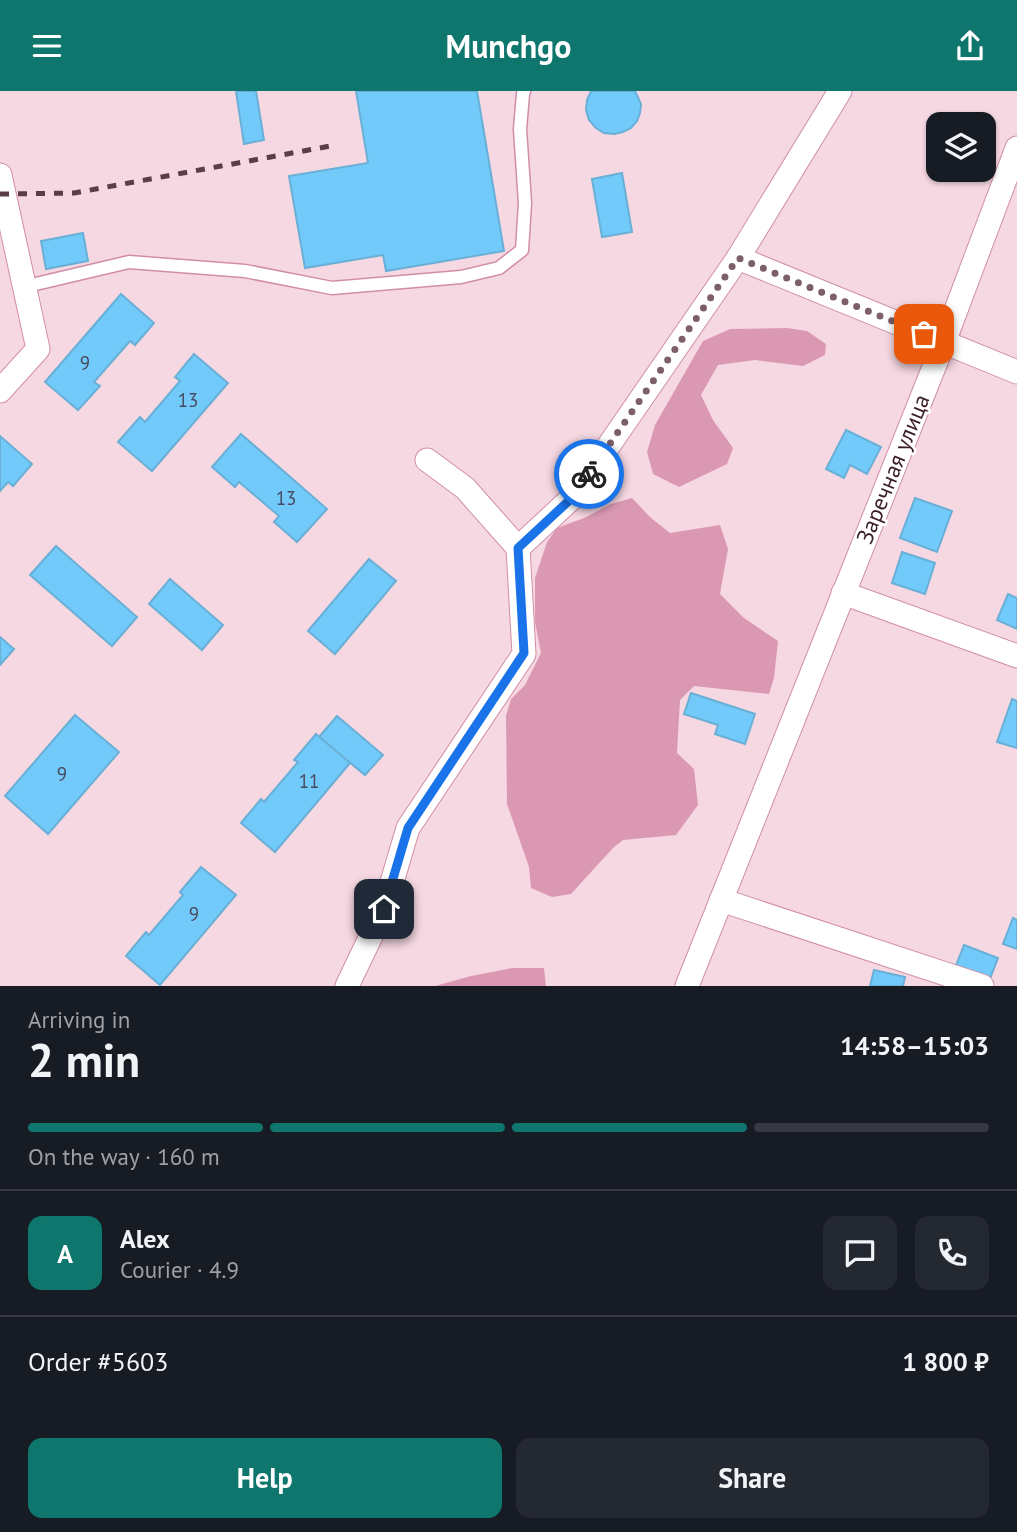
<!DOCTYPE html>
<meta charset="utf-8">
<style>
:root{--surface:#171b24;--page:#242831;--text:#f1f3f6;--muted:#9ea1a6;--line:#363941;--accent:#0f766e}
body{margin:0;font-family:"PT Sans",sans-serif;background:var(--page);color:var(--text);height:100vh;display:flex;flex-direction:column;font-size:26px;white-space:nowrap}
*{box-sizing:border-box;margin:0}
p{font-size:23px;color:var(--muted)}
.icon{flex:none;width:38px;height:38px;fill:none;stroke:currentColor;stroke-width:2;stroke-linecap:round;stroke-linejoin:round}
.map{position:relative;height:895px;overflow:hidden}
.drawer{display:flex;flex-direction:column;background:var(--surface);flex:1}
.drawer>*{flex:none}
.fabs{position:absolute;left:926px;top:21px;display:grid;gap:14px}
.fabs a{display:grid;place-items:center;width:70px;height:70px;border-radius:14px;background:var(--surface);box-shadow:0 2px 5px #0004;font-size:35px}
.pin{position:absolute;display:grid;place-items:center;width:60px;height:60px;color:#fff;margin:-30px;border-radius:14px;box-shadow:0 4px 10px #0006}
.courier{position:absolute;display:grid;place-items:center;width:70px;height:70px;margin:-35px;border:5px solid #1a73e8;border-radius:50%;background:#fff;color:#222;box-shadow:0 2px 9px #0007}
.headline em{font-style:normal;font-weight:800}
.headline div{display:flex;flex-direction:column-reverse}
.headline{display:flex;align-items:center;justify-content:space-between;height:119px;padding:0 28px}
h1{font-size:46px;font-weight:800;line-height:52px}
.bar{display:grid;grid-template-columns:repeat(4,1fr);gap:10px 7px;align-content:center;height:84px;padding:0 28px}
.bar i{height:9px;border-radius:5px;background:var(--line)}
.bar .current{background:var(--accent)}
.bar p{grid-column:span 4}
.line{display:flex;align-items:center;gap:18px;padding:0 28px;border-top:2px solid var(--line)}
.line div{flex:1}
.round{display:grid;place-items:center;flex:none;width:74px;height:74px;border-radius:14px;background:var(--page)}
.button{display:flex;gap:14px;margin-top:auto;padding:14px 28px}
.button a{flex:1;height:80px;border-radius:14px;background:var(--accent);color:#fff;font-size:28px;font-weight:800;line-height:80px;text-align:center}
.button a+a{background:var(--page);color:var(--text)}
header{display:flex;justify-content:space-between;align-items:center;height:91px;padding:0 28px;background:var(--accent);color:#fff;font-size:32px;font-weight:800}
.map>svg:first-child{display:block}
</style>
<header><svg class="icon" aria-label="menu" viewBox="0 0 24 24"><path d="M4 6h16M4 12h16M4 18h16"/></svg>Munchgo<svg class="icon" aria-label="share" viewBox="0 0 24 24"><path d="M12 15V3M7 8l5-5 5 5M5 13v7h14v-7"/></svg></header>
<div class="map">
<svg width="1017" height="895" viewBox="0 0 1017 895">
<rect width="100%" height="100%" fill="#f6d8e2"/>
<g fill="#db98b2">
<path d="M787,237l20,3 19,13 -1,11 -22,11 -48,-6 -37,5 -17,30 12,25 20,28 -6,16 -48,23 -26,-13 -6,-22 8,-27 48,-84 27,-12z"/>
<path d="M632,407l19,20 19,15 50,-8 8,24 -8,45 24,24 34,23 -4,37 -5,16 -75,-8 -14,14 -3,53 17,16 4,36 -22,30 -53,5 -10,8 -42,46 -19,3 -21,-9 -2,-21 -22,-63 -1,-88 5,-17 14,-14 16,-32 -6,-31v-44l12,-36 10,-14 27,-10 27,-14z"/>
<path d="M512,877h32l2,18h-111l36,-10z"/>
</g>
<g fill="#72cafb" stroke="#69afd6" stroke-width="2">
<path d="M236,0h20l8,49 -20,4z"/>
<path d="M356,0h121l27,160 -118,20 -3,-16 -78,13 -16,-92 79,-13z"/>
<path d="M591,0h44l6,13 -1,9 -3,8 -6,7 -8,4 -9,2 -10,-1 -8,-5 -7,-8 -3,-10 1,-10z"/>
<path d="M622,82l10,59 -30,5 -10,-58z"/>
<path d="M83,142l5,28 -42,8 -5,-28z"/>
<path d="M121,203l33,29 -19,22 -5,-4 -36,41 6,4 -22,24 -33,-28z"/>
<path d="M194,263l34,29 -76,88 -34,-29 22,-25 5,5 35,-41 -5,-4z"/>
<path d="M846,339l35,17 -14,27 -17,-9 -6,13 -18,-9z"/>
<path d="M241,343l86,75 -30,33 -23,-20 5,-6 -40,-34 -4,5 -23,-20z"/>
<path d="M0,345l32,28 -19,22 -5,-4 -8,9z"/>
<path d="M915,407l37,13 -15,41 -37,-14z"/>
<path d="M56,455l81,71 -25,29 -82,-71z"/>
<path d="M902,461l33,11 -10,31 -33,-11z"/>
<path d="M369,468l27,22 -61,73 -27,-23z"/>
<path d="M170,488l53,46 -21,25 -53,-46z"/>
<path d="M1008,503l9,4v31l-20,-9z"/>
<path d="M0,546l14,12 -14,16z"/>
<path d="M691,602l64,21 -10,30 -30,-10 3,-9 -34,-11z"/>
<path d="M1012,608l5,2v47l-20,-6z"/>
<path d="M75,624l44,37 -71,82 -43,-38z"/>
<path d="M337,625l46,39 -18,20 -46,-38z"/>
<path d="M316,643l34,29 -75,89 -34,-29 20,-24 3,3 34,-40 -4,-2z"/>
<path d="M201,776l35,28 -76,90 -34,-29 20,-24 3,3 34,-40 -3,-3z"/>
<path d="M1013,827l4,2v29l-14,-5z"/>
<path d="M964,854l34,13 -9,23 -34,-13z"/>
<path d="M874,879l31,7 -2,9h-33z"/>
</g>
<g fill="none" stroke-linecap="round" stroke-linejoin="round">
<g stroke="#d28da8" stroke-width="15">
<path id="service" d="M23,196l106,-25 116,9 87,17 129,-11 38,-9 23,-18 3,-47 -5,-74 3,-35 1,-3"/>
</g>
<g stroke="#d28da8" stroke-width="25">
<g id="minor">
<path d="M0,84l38,174 -38,42"/>
<path d="M738,167l279,114"/>
<path d="M427,369l38,28 53,60"/>
<path d="M843,502l174,63"/>
<path d="M721,809l261,86"/>
<path d="M347,895l37,-77 24,-81 116,-174 -6,-106 56,-52 164,-238 102,-167"/>
<path d="M687,895l257,-644 73,-194"/>
</g>
</g>
<use href="#service" stroke="#fff" stroke-width="12"/>
<use href="#minor" stroke="#fff" stroke-width="23"/>
<path stroke="#5a3d49" stroke-width="5" stroke-dasharray="9 9" stroke-linecap="butt" d="M0,103l74,-1 262,-48"/>
</g>
<g fill="none" stroke-linecap="round" stroke-linejoin="round">
<path stroke="#7c5f6a" stroke-width="7" stroke-dasharray="0 12.6" d="M589,383l149,-216 186,76"/>
<path stroke="#1a73e8" stroke-width="9" d="M384,818l24,-81 116,-175 -6,-105 56,-52 15,-22"/>
</g>
<g text-anchor="middle" stroke-width="5" stroke-linejoin="round" paint-order="stroke">
<g font-size="19" fill="#48495e">
<text x="85" y="279">9</text>
<text x="188" y="316">13</text>
<text x="286" y="414">13</text>
<text x="62" y="690">9</text>
<text x="309" y="697">11</text>
<text x="194" y="830">9</text>
</g>
<g font-size="23" fill="#3a1e2a" stroke="#fff">
<text transform="translate(893 378) rotate(-68)" y="8">Заречная улица</text>
</g>
</g>
</svg>
<div class="fabs">
<a><svg class="icon" aria-label="layers" viewBox="0 0 24 24"><path d="M12 4l9 5-9 5-9-5zM3 14l9 5 9-5"/></svg></a>
</div>
<div class="pin" style="left:924px;top:243px;background:#ea580c"><svg class="icon" aria-label="bag" viewBox="0 0 24 24"><path d="M5 8h14l-1 12H6zM9 8a3 3 0 0 1 6 0"/></svg></div>
<div class="pin" style="left:384px;top:818px;background:#1f2937"><svg class="icon" aria-label="home" viewBox="0 0 24 24"><path d="M3 11l9-7 9 7M6 9v11h12V9"/></svg></div>
<div class="courier" style="left:589px;top:383px"><svg class="icon" aria-label="bike" viewBox="0 0 24 24"><circle cx="6" cy="16" r="4"/><circle cx="18" cy="16" r="4"/><path d="M6 16l4-8h5l3 8M10 8l3 8H6M13 5h3"/></svg></div>
</div>
<section class="drawer">
<div class="headline"><div><h1>2 min</h1><p>Arriving in</p></div><em>14:58–15:03</em></div>
<div class="bar"><i class="current"></i><i class="current"></i><i class="current"></i><i></i><p>On the way · 160 m</p></div>
<div class="line" style="height:126px"><b class="round" style="background:var(--accent);color:#fff">A</b><div><b>Alex</b><p>Courier · 4.9</p></div><a class="round"><svg class="icon" aria-label="chat" viewBox="0 0 24 24"><path d="M4 5h16v11H9l-5 4z"/></svg></a><a class="round"><svg class="icon" aria-label="phone" viewBox="0 0 24 24"><path d="M5 4h4l2 5-3 2q2 4 5 5l2-3 5 2v4C11 20 4 13 5 4z"/></svg></a></div>
<div class="line" style="height:91px"><div>Order #5603</div><b>1 800 ₽</b></div>
<div class="button"><a>Help</a><a>Share</a></div>
</section>
